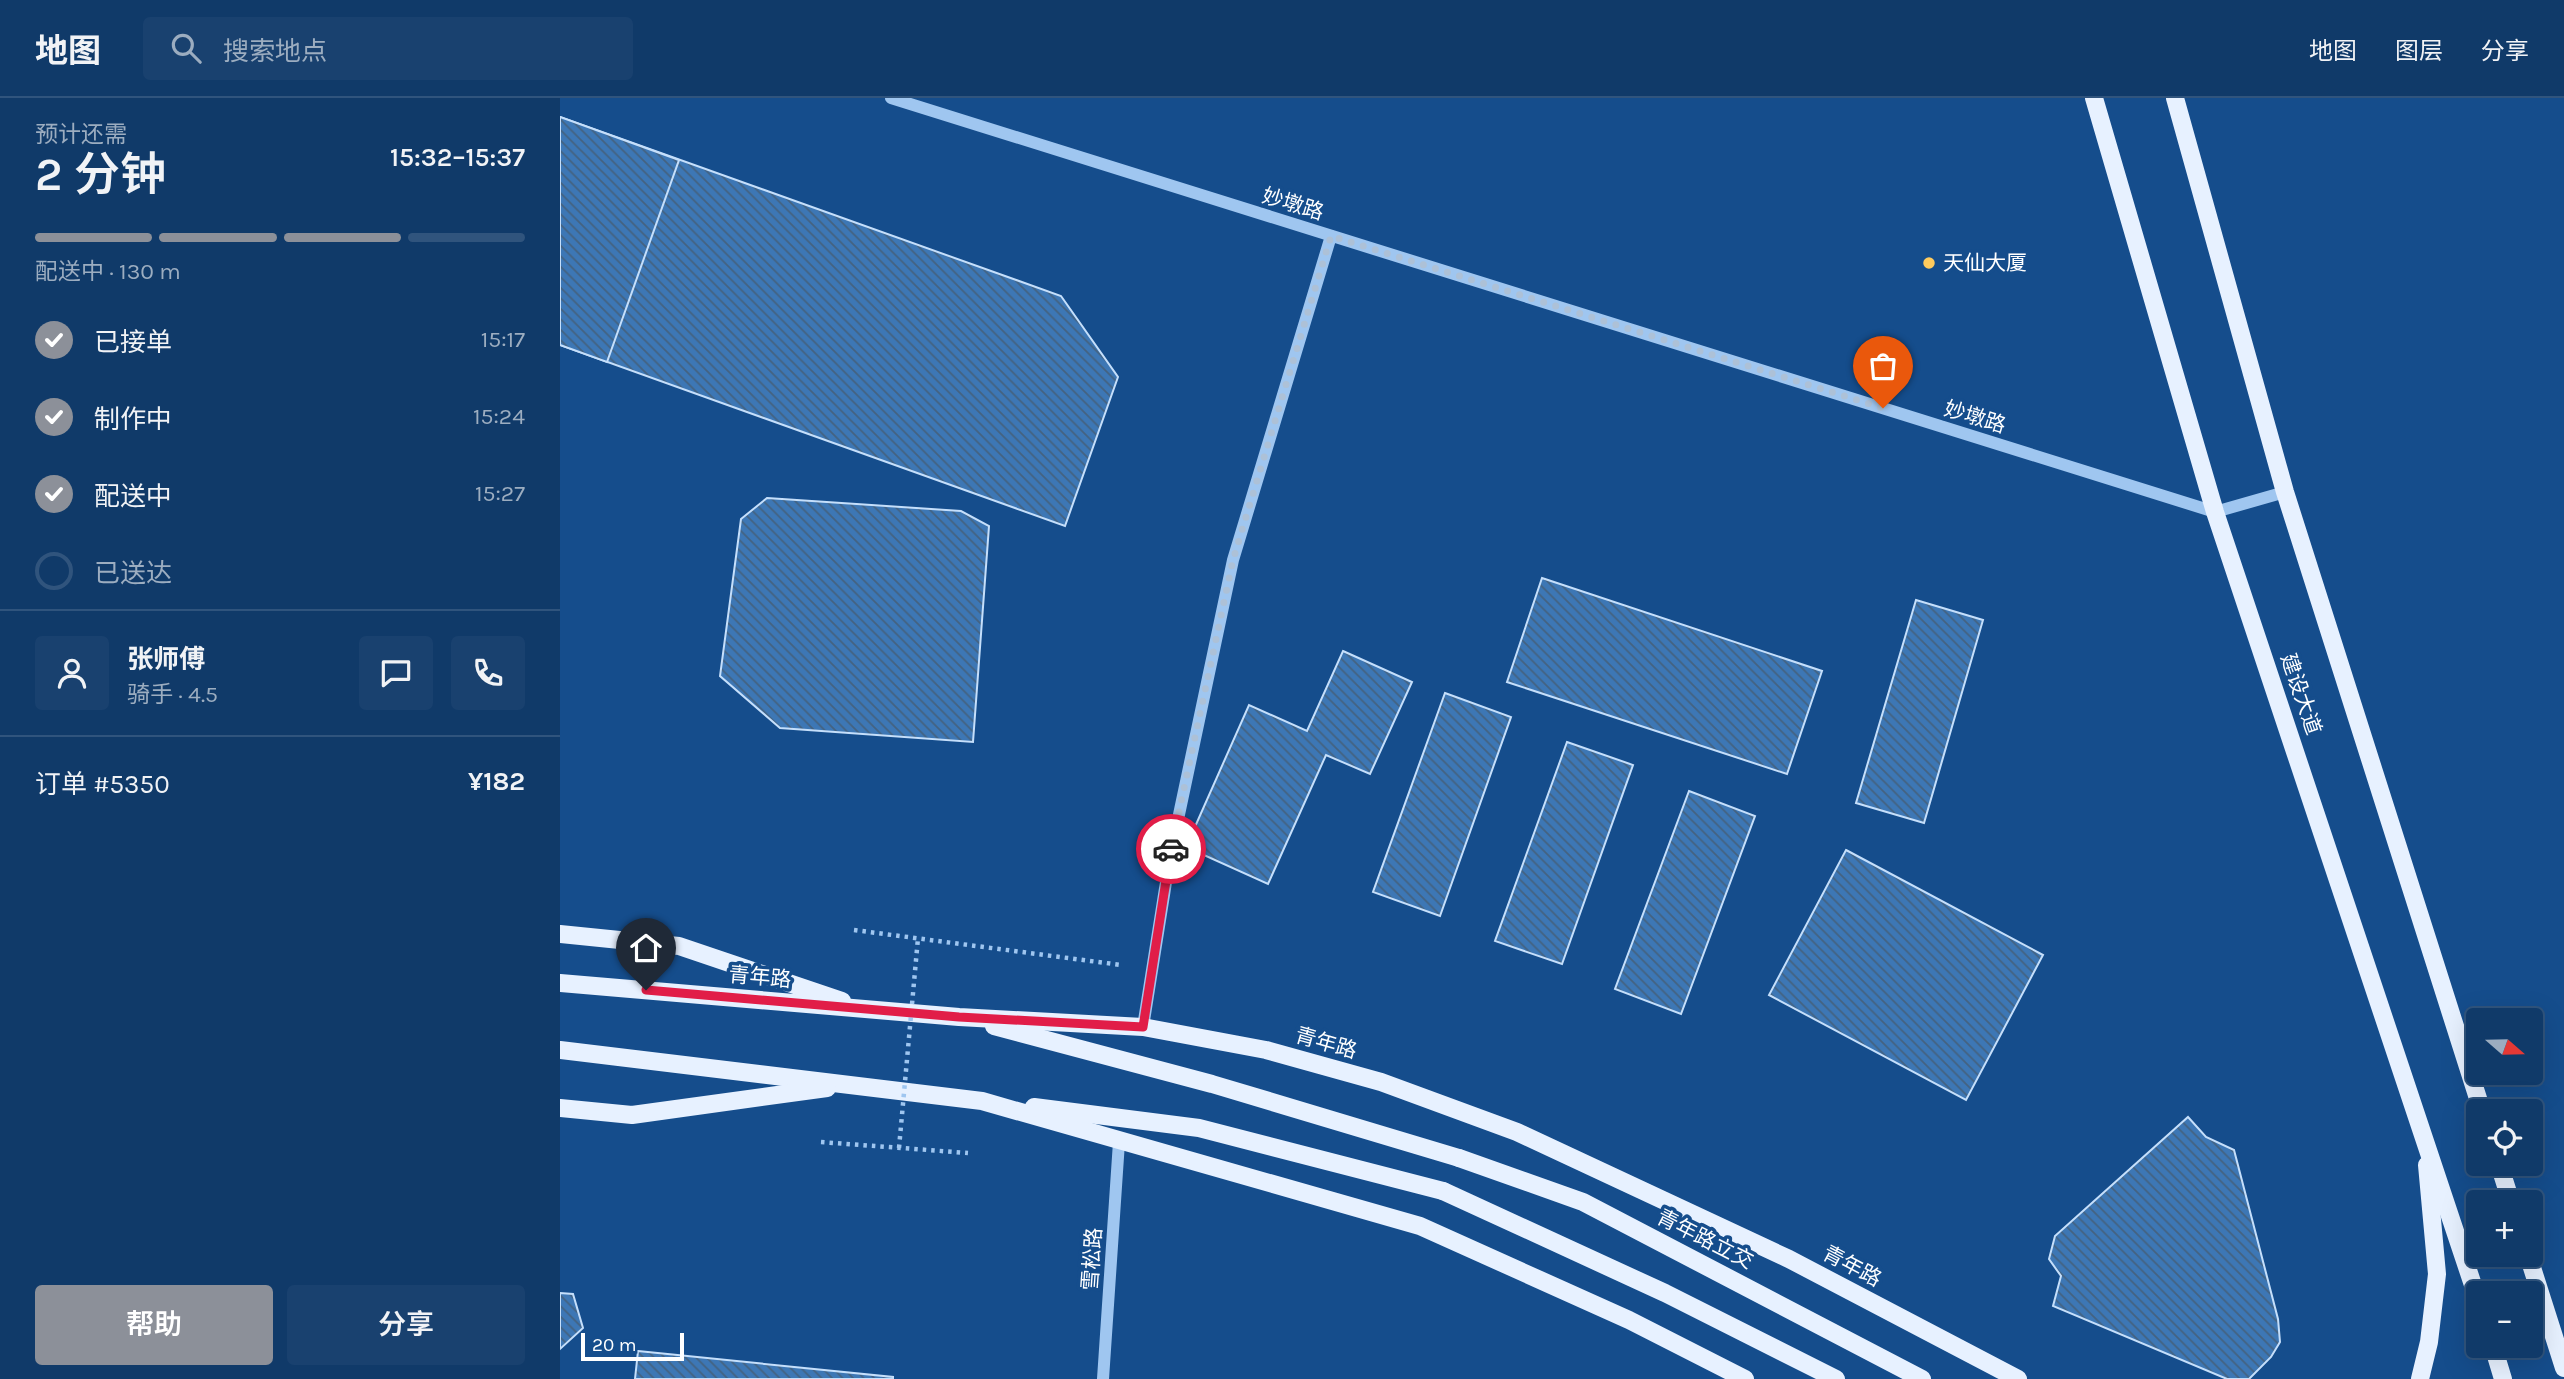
<!DOCTYPE html>
<html lang="zh">
<meta charset="utf-8">
<style>
:root{--surface:#103a69;--page:#19416f;--text:#f1f3f6;--muted:#9cadc0;--line:#30547d;--accent:#8c9099}
body{margin:0;font-family:Karla,"Noto Sans SC",sans-serif;background:var(--page);color:var(--text);height:100vh;display:flex;flex-direction:column;font-size:26px;white-space:nowrap}
*{box-sizing:border-box;margin:0}
p{font-size:23px;color:var(--muted)}
.icon{flex:none;width:38px;height:38px;fill:none;stroke:currentColor;stroke-width:2;stroke-linecap:round;stroke-linejoin:round}
.map{position:relative;flex:1;overflow:hidden}
.details{display:flex;flex-direction:column;background:var(--surface);width:560px}
.details>*{flex:none}
.needle{width:46px;rotate:110deg}
.buttons{position:absolute;left:1906px;top:910px;display:grid;gap:14px}
.buttons a{display:grid;place-items:center;width:77px;height:77px;border-radius:7px;background:var(--surface);box-shadow:0 7px 28px #0002,0 0 0 2px var(--line);font-size:35px}
.scale{position:absolute;left:21px;bottom:18px;width:103px;box-sizing:border-box;padding-left:7px;border:4px solid #fff;border-top:0;font-size:19px;line-height:24px;white-space:nowrap;color:#fff;-webkit-text-stroke:5px #154d8c;paint-order:stroke}
.pin{position:absolute;display:grid;place-items:center;width:60px;height:60px;color:#fff;margin:-72px -30px;border-radius:50% 50% 50% 0;rotate:-45deg;box-shadow:0 0 7px #0007}
.pin .icon{rotate:45deg}
.courier{position:absolute;display:grid;place-items:center;width:70px;height:70px;margin:-35px;border:5px solid #e11d48;border-radius:50%;background:#fff;color:#222;box-shadow:0 2px 9px #0007}
.overview em{font-style:normal;font-weight:600}
.overview div{display:flex;flex-direction:column-reverse}
.overview{display:flex;align-items:center;justify-content:space-between;height:119px;padding:0 35px}
h1{font-size:46px;font-weight:600;line-height:52px}
.bar{display:grid;grid-template-columns:repeat(4,1fr);gap:10px 7px;align-content:center;height:84px;padding:0 35px}
.bar i{height:9px;border-radius:5px;background:var(--line)}
.bar .on{background:var(--accent)}
.bar p{grid-column:span 4}
.line{display:flex;align-items:center;gap:18px;padding:0 35px;border-top:2px solid var(--line)}
.line div{flex:1}
.round{display:grid;place-items:center;flex:none;width:74px;height:74px;border-radius:7px;background:var(--page)}
ol{padding:0 35px;list-style:none}
li{display:flex;align-items:center;gap:21px;height:77px}
li p{margin-inline-start:auto}
li .icon{padding:7px;border-radius:50%;background:var(--accent);color:#fff;stroke-width:4}
li:last-child{color:var(--muted)}
li i{width:38px;height:38px;border:4px solid var(--line);border-radius:50%}
.cta{display:flex;gap:14px;margin-top:auto;padding:14px 35px}
.cta a{flex:1;height:80px;border-radius:7px;background:var(--accent);color:#fff;font-size:28px;font-weight:600;line-height:80px;text-align:center}
.cta a+a{background:var(--page);color:var(--text)}
header{display:flex;align-items:center;gap:42px;box-sizing:border-box;height:98px;padding:0 35px;background:var(--surface);border-bottom:2px solid var(--line)}
header strong{font-size:33px}
nav{display:flex;gap:38px;margin-inline-start:auto;font-size:24px}
.search{width:490px;height:63px;background:var(--page);display:flex;align-items:center;gap:18px;box-sizing:border-box;padding:0 24px;border-radius:7px;color:var(--muted);font-size:26px}
main{display:flex;flex:1;min-height:0}
.map>svg:first-child{display:block}
</style>
<header>
<strong>地图</strong>
<div class="search"><svg class="icon" aria-label="search" viewBox="0 0 24 24"><circle cx="10" cy="10" r="6"/><path d="M15 15l6 6"/></svg>搜索地点</div>
<nav><a>地图</a><a>图层</a><a>分享</a></nav>
</header>
<main>
<section class="details">
<div class="overview"><div><h1>2 分钟</h1><p>预计还需</p></div><em>15:32–15:37</em></div>
<div class="bar"><i class="on"></i><i class="on"></i><i class="on"></i><i></i><p>配送中 · 130 m</p></div>
<ol>
<li><svg class="icon" aria-label="check" viewBox="0 0 24 24"><path d="M5 12l5 5 9-10"/></svg>已接单<p>15:17</p></li>
<li><svg class="icon" aria-label="check" viewBox="0 0 24 24"><path d="M5 12l5 5 9-10"/></svg>制作中<p>15:24</p></li>
<li><svg class="icon" aria-label="check" viewBox="0 0 24 24"><path d="M5 12l5 5 9-10"/></svg>配送中<p>15:27</p></li>
<li><i></i>已送达</li>
</ol>
<div class="line" style="height:126px"><a class="round"><svg class="icon" aria-label="person" viewBox="0 0 24 24"><circle cx="12" cy="8" r="4"/><path d="M4 21q1-7 8-7t8 7"/></svg></a><div><b>张师傅</b><p>骑手 · 4.5</p></div><a class="round"><svg class="icon" aria-label="chat" viewBox="0 0 24 24"><path d="M4 5h16v11H9l-5 4z"/></svg></a><a class="round"><svg class="icon" aria-label="phone" viewBox="0 0 24 24"><path d="M5 4h4l2 5-3 2q2 4 5 5l2-3 5 2v4C11 20 4 13 5 4z"/></svg></a></div>
<div class="line" style="height:91px"><div>订单 #5350</div><b>¥182</b></div>
<div class="cta"><a>帮助</a><a>分享</a></div>
</section>
<div class="map">
<svg width="2004" height="1281" viewBox="0 0 2004 1281">
<defs>
<pattern id="building-back-hatch" width="6" height="6" patternUnits="userSpaceOnUse" patternTransform="scale(1.75)"><rect width="6" height="6" fill="#3d77b5"/><path d="M-1 5l2 2M0 0l6 6M5-1l2 2" fill="none" stroke="#446280"/></pattern>
</defs>
<rect width="100%" height="100%" fill="#154d8c"/>
<g fill="url(#building-back-hatch)" stroke="#c5dffb" stroke-width="2">
<path d="M0,19l501,179 57,81 -53,149 -505,-181z"/>
<path d="M0,19l119,43 -72,202 -47,-17z"/>
<path d="M207,400l194,13 28,15 -16,216 -193,-14 -60,-52 21,-157z"/>
<path d="M982,480l280,93 -35,103 -280,-92z"/>
<path d="M1356,502l67,20 -59,203 -68,-20z"/>
<path d="M783,553l69,31 -42,92 -44,-19 -58,129 -82,-37 63,-142 58,26z"/>
<path d="M885,595l66,24 -71,199 -67,-24z"/>
<path d="M1007,644l66,23 -71,199 -67,-23z"/>
<path d="M1129,693l66,25 -74,198 -66,-25z"/>
<path d="M1286,752l197,105 -77,145 -197,-105z"/>
<path d="M1628,1019l18,20 28,13 44,169 2,23 -9,15 -22,22h-22l-174,-73 8,-30 -12,-17 6,-23z"/>
<path d="M0,1195l13,1 10,34 -23,21z"/>
<path d="M78,1253l255,26v2h-258z"/>
</g>
<g fill="none" stroke-linecap="round" stroke-linejoin="round">
<g stroke="#9fc6f0" stroke-width="4.5" stroke-dasharray="3.5 5" stroke-linecap="butt">
<path d="M294,832l267,35"/>
<path d="M261,1044l147,11"/>
</g>
<g stroke="#9fc6f0" stroke-width="12">
<path d="M331,0l1324,414 70,-20"/>
<path d="M583,929l27,-170 63,-297 98,-324"/>
<path d="M543,1281l16,-237"/>
</g>
<g stroke="#e7f1ff" stroke-width="18">
<path d="M1534,0l121,414 263,788"/>
<path d="M1615,0l110,394 197,619"/>
<path d="M0,836l119,12 163,55"/>
<path d="M0,885l399,34 184,10 123,23 115,32 136,50 272,127 229,120"/>
<path d="M434,928l218,58 247,74"/>
<path d="M0,952l422,51 438,125 209,94 116,59"/>
<path d="M474,1009l165,21 244,63"/>
<path d="M0,1010l72,7 195,-27"/>
<path d="M1939,1066l12,38"/>
<path d="M1968,1157l36,113"/>
<path d="M1933,1248l10,33"/>
<path d="M1860,1281l9,-37 8,-68 -10,-109"/>
</g>
<path stroke="#9fc6f0" stroke-width="4.5" stroke-dasharray="3.5 5" stroke-linecap="butt" d="M339,1050l19,-210"/>
<g stroke="#e7f1ff" stroke-width="18">
<path d="M899,1060l124,44 339,177"/>
<path d="M883,1093l222,102 171,86"/>
</g>
</g>
<g fill="none" stroke-linecap="round" stroke-linejoin="round">
<path stroke="#adc1d7" stroke-width="7" stroke-dasharray="0 12.6" d="M611,751l62,-289 98,-324 552,172"/>
<path stroke="#e11d48" stroke-width="9" d="M86,892l313,27 184,10 28,-178"/>
</g>
<circle fill="#ffcb5d" stroke="#154d8c" stroke-width="2.5" cx="1369" cy="165" r="7"/>
<g text-anchor="middle" stroke-width="7" stroke-linejoin="round" paint-order="stroke">
<g font-size="21" fill="#fff" stroke="#154d8c">
<text transform="translate(733 106) rotate(17)" y="7">妙墩路</text>
<text transform="translate(1415 319) rotate(17)" y="7">妙墩路</text>
<text transform="translate(1741 596) rotate(71)" y="7">建设大道</text>
<text transform="translate(200 879) rotate(5)" y="7">青年路</text>
<text transform="translate(766 945) rotate(16)" y="7">青年路</text>
<text transform="translate(1145 1141) rotate(27)" y="7">青年路立交</text>
<text transform="translate(532 1161) rotate(-86)" y="7">雪松路</text>
<text transform="translate(1292 1168) rotate(28)" y="7">青年路</text>
</g>
<g font-size="21" fill="#fff" stroke="#154d8c" text-anchor="start">
<text x="1383" y="172">天仙大厦</text>
</g>
</g>
</svg>
<div class="buttons">
<a><svg class="needle" viewBox="-14 -14 28 28"><path d="M0-13l5 13h-10z" fill="#e53935"/><path d="M0 13l5-13h-10z" fill="#9cadc0"/></svg></a>
<a><svg class="icon" aria-label="locate" viewBox="0 0 24 24"><circle cx="12" cy="12" r="6"/><path d="M12 2v4M12 18v4M2 12h4M18 12h4"/></svg></a>
<a>+</a>
<a>−</a>
</div>
<div class="scale">20 m</div>
<div class="pin" style="left:1323px;top:310px;background:#ea580c"><svg class="icon" aria-label="bag" viewBox="0 0 24 24"><path d="M5 8h14l-1 12H6zM9 8a3 3 0 0 1 6 0"/></svg></div>
<div class="pin" style="left:86px;top:892px;background:#1f2937"><svg class="icon" aria-label="home" viewBox="0 0 24 24"><path d="M3 11l9-7 9 7M6 9v11h12V9"/></svg></div>
<div class="courier" style="left:611px;top:751px"><svg class="icon" aria-label="car" viewBox="0 0 24 24"><path d="M5 17H2v-5l4-1 3-4h7l3 4 3 1v5h-3M9 17h6M6 11h13"/><circle cx="7" cy="17" r="2"/><circle cx="17" cy="17" r="2"/></svg></div>
</div>
</main>
